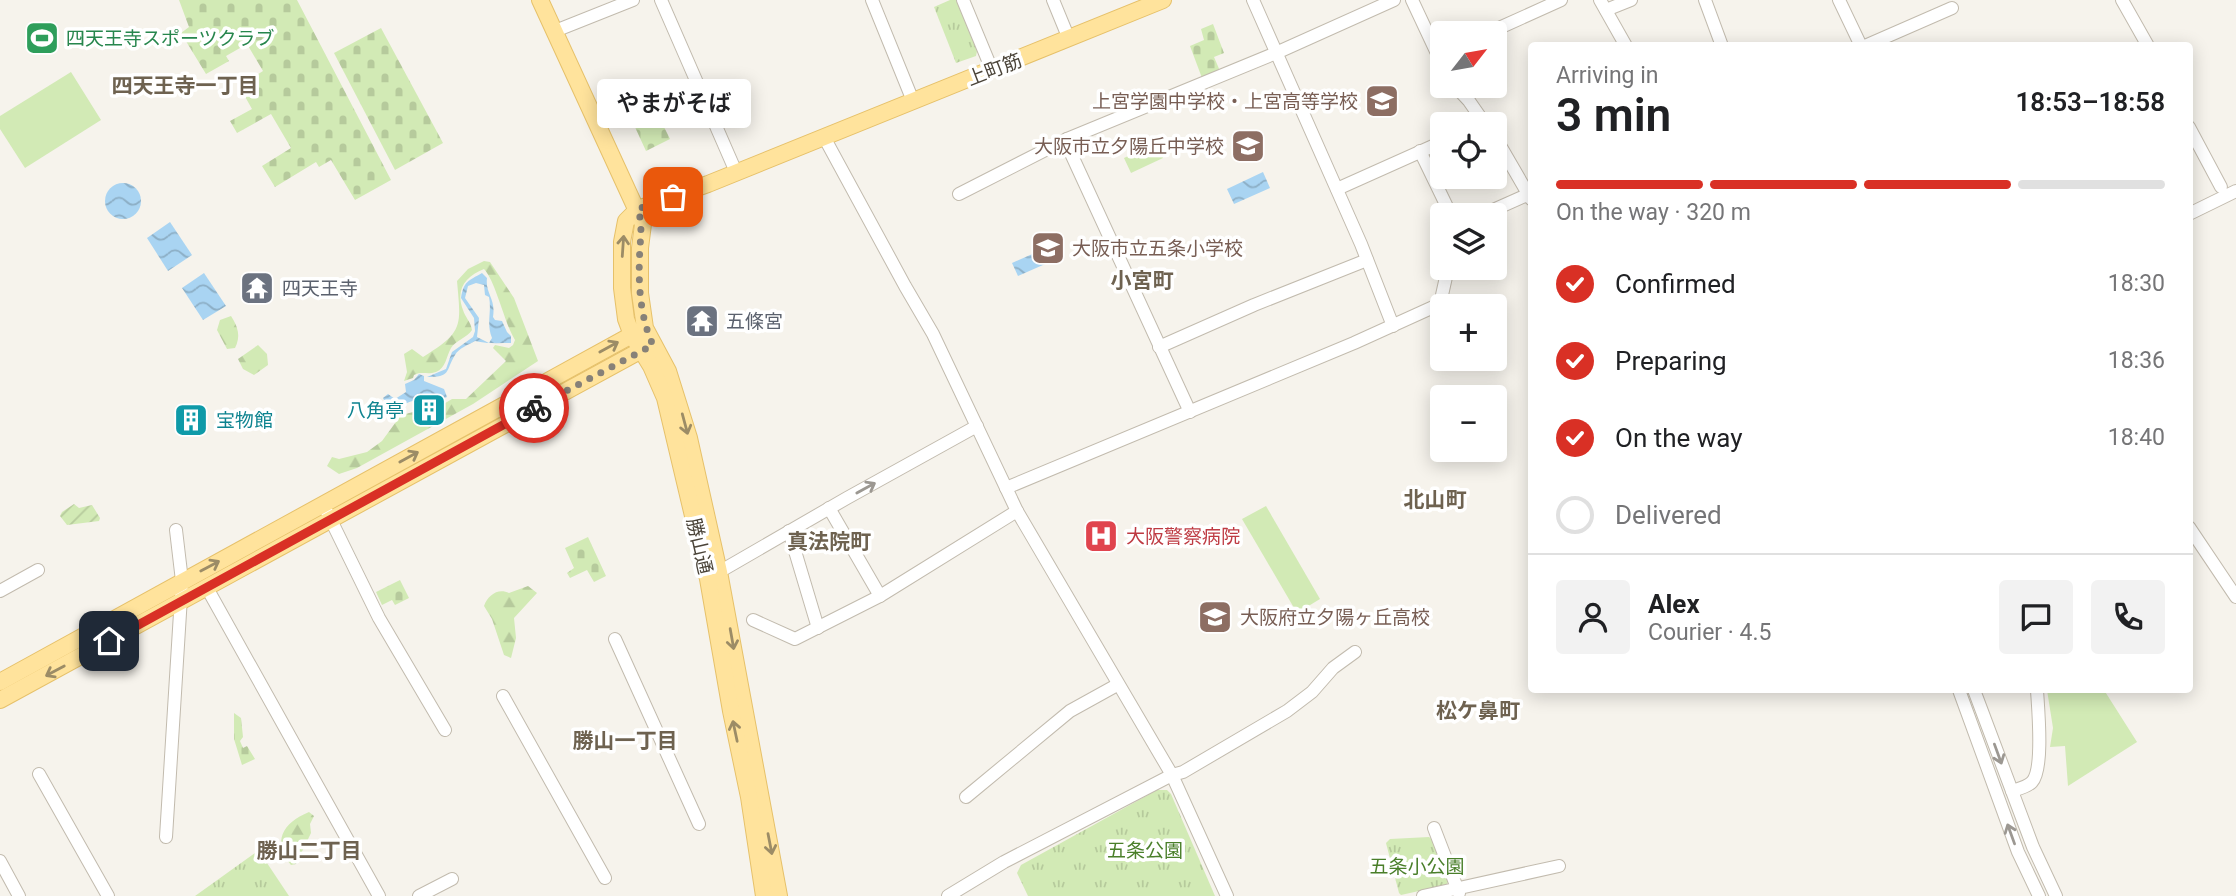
<!DOCTYPE html>
<meta charset="utf-8">
<style>
:root{--surface:#fff;--page:#f2f2f2;--text:#202124;--muted:#757577;--line:#e0e0e0;--accent:#d93025}
body{margin:0;font-family:Roboto,"Noto Sans JP",sans-serif;background:var(--page);color:var(--text);height:100vh;display:flex;flex-direction:column;font-size:26px;white-space:nowrap}
*{box-sizing:border-box;margin:0}
p{font-size:23px;color:var(--muted)}
.icon{flex:none;width:38px;height:38px;fill:none;stroke:currentColor;stroke-width:2;stroke-linecap:round;stroke-linejoin:round}
.map{position:relative;flex:1;overflow:hidden}
.panel{position:absolute;left:1528px;top:42px;width:665px;height:651px;display:flex;flex-direction:column;background:var(--surface);border-radius:7px;box-shadow:0 4px 18px #0003}
.panel>*{flex:none}
.needle{width:46px;rotate:59deg}
.controls{position:absolute;left:1430px;top:21px;display:grid;gap:14px}
.controls a{display:grid;place-items:center;width:77px;height:77px;border-radius:7px;background:var(--surface);box-shadow:0 4px 18px #0003;font-size:35px}
.pin{position:absolute;display:grid;place-items:center;width:60px;height:60px;color:#fff;margin:-30px;border-radius:14px;box-shadow:0 4px 10px #0006}
.courier{position:absolute;display:grid;place-items:center;width:70px;height:70px;margin:-35px;border:5px solid #d93025;border-radius:50%;background:#fff;color:#222;box-shadow:0 2px 9px #0007}
.bubble{position:absolute;height:49px;border-radius:7px;background:var(--surface);box-shadow:0 4px 18px #0003;font-size:23px;font-weight:600;line-height:49px;text-align:center}
.headline em{font-style:normal;font-weight:600}
.headline div{display:flex;flex-direction:column-reverse}
.headline{display:flex;align-items:center;justify-content:space-between;height:119px;padding:0 28px}
h1{font-size:46px;font-weight:600;line-height:52px}
.bar{display:grid;grid-template-columns:repeat(4,1fr);gap:10px 7px;align-content:center;height:84px;padding:0 28px}
.bar i{height:9px;border-radius:5px;background:var(--line)}
.bar .current{background:var(--accent)}
.bar p{grid-column:span 4}
.line{display:flex;align-items:center;gap:18px;padding:0 28px;border-top:2px solid var(--line)}
.line div{flex:1}
.round{display:grid;place-items:center;flex:none;width:74px;height:74px;border-radius:7px;background:var(--page)}
ol{padding:0 28px;list-style:none}
li{display:flex;align-items:center;gap:21px;height:77px}
li p{margin-inline-start:auto}
li .icon{padding:7px;border-radius:50%;background:var(--accent);color:#fff;stroke-width:4}
li:last-child{color:var(--muted)}
li i{width:38px;height:38px;border:4px solid var(--line);border-radius:50%}
.map>svg:first-child{display:block}
</style>
<div class="map">
<svg width="2236" height="896" viewBox="0 0 2236 896">
<defs>
<pattern id="forest-firs" width="22" height="20" patternUnits="userSpaceOnUse" patternTransform="scale(1.75)"><rect width="22" height="20" fill="#d2eab5"/><path d="M5 1l3.5 6h-7zM16 11l3.5 6h-7z" fill="#b6ca9c"/></pattern>
<pattern id="cemetery-stones" width="16" height="16" patternUnits="userSpaceOnUse" patternTransform="scale(1.75)"><rect width="16" height="16" fill="#d2eab5"/><path d="M2 7V4a2 2 0 0 1 4 0v3zM10 15v-3a2 2 0 0 1 4 0v3z" fill="#b6ca9c"/></pattern>
<pattern id="park-tufts" width="24" height="20" patternUnits="userSpaceOnUse" patternTransform="scale(1.75)"><rect width="24" height="20" fill="#d2eab5"/><path d="M3 7l-1-3M5 7V3M7 7l1-3M15 17l-1-3M17 17v-4M19 17l1-3" fill="none" stroke="#b6ca9c"/></pattern>
<pattern id="garden-furrows" width="10" height="10" patternUnits="userSpaceOnUse" patternTransform="scale(1.75)"><rect width="10" height="10" fill="#d2eab5"/><path d="M-1 1l2-2M0 10L10 0M9 11l2-2" fill="none" stroke="#b6ca9c"/></pattern>
<pattern id="water-waves" width="16" height="10" patternUnits="userSpaceOnUse" patternTransform="scale(1.75)"><rect width="16" height="10" fill="#a9d4f2"/><path d="M0 5q4-4 8 0t8 0" fill="none" stroke="#8caec5"/></pattern>
</defs>
<rect width="100%" height="100%" fill="#f6f3ec"/>
<g fill="#d2eab5">
<path d="M71,72l30,48 -76,48 -25,-39v-13z"/>
<path d="M1156,143l7,15 -32,15 -7,-15z"/>
<path d="M619,353l1,3 -275,148 -3,-5 194,-106 41,-17z"/>
<path d="M1266,506l54,93 -23,14 -55,-94z"/>
<path d="M2047,690h57l33,52 -69,44 -3,-40 -15,1 3,-19z"/>
</g>
<g fill="url(#forest-firs)">
<path d="M484,261l6,1 24,36 24,63 -65,43 -116,64 -18,6 -12,-8 5,-9 7,2 28,-7 15,-11 19,-26 41,-10 10,-6h14l40,-38 -13,-13 2,-3 14,3 4,-3 2,-5c-11,-18 -19,-58 -31,-71 -18,7 -29,20 -21,41 2,7 8,12 9,20 -5,8 -16,10 -21,18 -5,9 -5,20 -15,24 -8,3 -14,-1 -22,3l-1,3 -9,3 3,-9 -3,-18 8,-5 11,8c41,-25 38,-31 34,-76l11,-12z"/>
<path d="M231,316c7,11 10,20 4,32l-8,1 -10,-19 3,-10z"/>
<path d="M258,345l9,9 1,11 -14,10 -11,-6 -5,-10z"/>
<path d="M528,586l9,7 -23,25 2,20 -5,20 -7,-3 -12,-36 -8,-13c4,-11 14,-18 25,-13z"/>
<path d="M309,812l5,4 -4,8 1,9 -15,31 -5,1c-19,-23 -9,-42 18,-53z"/>
</g>
<g fill="url(#cemetery-stones)">
<path d="M179,0h118l94,180 -36,20 -24,-40 -12,7 -3,-5 -41,25 -13,-21 29,-18 -20,-34 -34,19 -7,-12 22,-12 -13,-23 24,-15 -16,-27 -21,12 3,5 -23,13 -25,-41 8,-6z"/>
<path d="M1213,24l11,29 -10,4 6,14 -18,7 -12,-32 14,-6 -3,-11z"/>
<path d="M381,28l62,115 -48,27 -61,-117z"/>
<path d="M686,87l8,16 -34,16 10,20 -24,12 -12,-26 16,-8 -4,-11z"/>
<path d="M588,537l18,39 -12,6 -7,-12 -17,8 -3,-5 7,-5 -9,-20z"/>
<path d="M400,580l9,18 -14,7 -3,-5 -10,5 -6,-13z"/>
<path d="M234,713l7,5 2,19 -3,4 3,7 4,-2 8,13 -13,6 -8,-26z"/>
</g>
<g fill="url(#park-tufts)">
<path d="M950,0h7l20,51 -1,5 -20,7 -22,-56z"/>
<path d="M1157,790h10l4,4 44,102h-187l-11,-23 4,-8z"/>
<path d="M1429,837l5,4 15,40 -3,4 -45,10 -2,-2 -13,-50 4,-4z"/>
<path d="M255,853l6,1 28,42h-94z"/>
</g>
<path fill="url(#garden-furrows)" d="M74,504l5,4 13,-3 8,13 -1,3 -32,4 -7,-9 2,-4z"/>
<g fill="url(#water-waves)" fill-rule="evenodd">
<path d="M1263,172l7,16 -36,16 -7,-15z"/>
<circle cx="123" cy="201" r="18"/>
<path d="M170,222l22,33 -24,16 -21,-33z"/>
<path d="M1046,248l6,13 -34,15 -6,-13z"/>
<path d="M204,273l22,33 -23,14 -21,-32z"/>
<path d="M482,273l5,5c-2,16 9,20 6,39l2,3 7,1 5,11 4,4v7c-12,0 -24,1 -36,-2 -7,4 -16,7 -20,14 -10,17 -4,22 -28,22l19,-8 6,-17 21,-15 2,-6 -1,-13 -13,-20c3,-17 7,-17 21,-25zM476,283l8,2 1,10 4,2c3,14 -3,27 3,41l-3,5 -12,-6 2,-19 -14,-20 3,-12z"/>
<path d="M419,374l5,2v5l20,8 3,8c-14,8 -35,-3 -46,11h-9l-4,6 -8,-9 5,-3 -2,-4 5,-4 7,5 11,-7 -1,-8 9,-4z"/>
</g>
<g fill="none" stroke-linecap="round" stroke-linejoin="round">
<g stroke="#c2bbae" stroke-width="14">
<g id="minor">
<path d="M661,0l75,172"/>
<path d="M872,0l41,101"/>
<path d="M963,0l29,70"/>
<path d="M1053,0l16,39"/>
<path d="M1253,0l108,244 32,82"/>
<path d="M1412,0l30,64"/>
<path d="M1600,0l26,46"/>
<path d="M1705,0l17,46"/>
<path d="M1839,0l22,46"/>
<path d="M2122,0l26,46"/>
<path d="M1606,10l25,-10"/>
<path d="M555,31l78,-31"/>
<path d="M1488,33l73,-33"/>
<path d="M1865,46l87,-38"/>
<path d="M1455,86l14,15 16,23"/>
<path d="M2189,127l32,60"/>
<path d="M1494,135l37,64"/>
<path d="M824,137l81,149 28,48 84,177 155,264 55,121"/>
<path d="M1067,139l1,8 122,265"/>
<path d="M1420,151l31,64"/>
<path d="M1337,189l105,-47"/>
<path d="M959,194l108,-55 209,-86 118,-53"/>
<path d="M2189,214l47,-23"/>
<path d="M1482,215l45,-20"/>
<path d="M1159,347l95,-42 113,-45"/>
<path d="M1006,488l348,-145 86,-39 8,-36"/>
<path d="M829,508l51,88"/>
<path d="M327,512l52,106 66,112"/>
<path d="M2189,527l47,70"/>
<path d="M789,531l29,97"/>
<path d="M719,572l128,-74 130,-72"/>
<path d="M207,588l172,308"/>
<path d="M0,591l38,-21"/>
<path d="M753,620l42,19 85,-43 137,-85"/>
<path d="M615,639l84,185"/>
<path d="M1959,690l59,162 21,44"/>
<path d="M1974,690l59,157 23,49"/>
<path d="M503,696l102,182"/>
<path d="M39,774l69,122"/>
<path d="M2012,791c6,-2 15,-4 20,-9 12,-13 6,-74 5,-92"/>
<path d="M966,797l104,-86 47,-26"/>
<path d="M1434,828l25,65"/>
<path d="M166,837l16,-256 -6,-51"/>
<path d="M0,861l19,35"/>
<path d="M419,896l33,-17"/>
<path d="M948,896l56,-34 168,-87 11,-3 104,-61 25,-19 21,-24 22,-16"/>
<path d="M1423,896l136,-30"/>
</g>
</g>
<g stroke="#e6c16a" stroke-width="18">
<g id="major">
<path d="M540,0l103,224 -3,24v45l5,35 23,43 21,67 30,134 60,324"/>
<path d="M0,682l639,-351"/>
<path d="M0,700l647,-353"/>
<path d="M764,896l-15,-99 -18,-86 -23,-132 -43,-181 -14,-32 -19,-31 -6,-16 -4,-31v-46l4,-21 12,-12 70,-25 455,-184"/>
</g>
</g>
<use href="#minor" stroke="#fff" stroke-width="12"/>
<use href="#major" stroke="#ffe39c" stroke-width="16"/>
</g>
<defs><path id="oneway-shaft" d="M-6 0H5M1.5-3L5.5 0L1.5 3" fill="none" stroke-width="1.6" stroke-linecap="round" stroke-linejoin="round" transform="scale(1.75)"/></defs>
<g stroke="#9c8c66">
<use href="#oneway-shaft" transform="translate(623 246) rotate(-86)"/>
<use href="#oneway-shaft" transform="translate(609 347) rotate(-29)"/>
<use href="#oneway-shaft" transform="translate(685 424) rotate(75)"/>
<use href="#oneway-shaft" transform="translate(409 457) rotate(-29)"/>
<use href="#oneway-shaft" transform="translate(210 566) rotate(-28)"/>
<use href="#oneway-shaft" transform="translate(732 639) rotate(80)"/>
<use href="#oneway-shaft" transform="translate(55 671) rotate(152)"/>
<use href="#oneway-shaft" transform="translate(735 731) rotate(-102)"/>
<use href="#oneway-shaft" transform="translate(770 844) rotate(79)"/>
</g>
<g stroke="#9c9892">
<use href="#oneway-shaft" transform="translate(866 488) rotate(-29)"/>
<use href="#oneway-shaft" transform="translate(1998 754) rotate(70)"/>
<use href="#oneway-shaft" transform="translate(2011 834) rotate(-110)"/>
</g>
<g fill="none" stroke-linecap="round" stroke-linejoin="round">
<path stroke="#878178" stroke-width="7" stroke-dasharray="0 12.6" d="M534,408l119,-63c-14,-30 -15,-66 -13,-98 1,-14 2,-24 -2,-38l35,-12"/>
<path stroke="#d93025" stroke-width="9" d="M109,641l425,-233"/>
</g>
<defs>
<g id="stadium-square" transform="scale(1.75)"><rect x="-9" y="-9" width="18" height="18" rx="4" fill="#2e9e5b" stroke="#fff"/><path d="M0-5a6.5 5 0 1 0 0 10a6.5 5 0 1 0 0-10ZM-3.5-1.8h7v3.6h-7Z" fill="#fff"/></g>
<g id="school-square" transform="scale(1.75)"><rect x="-9" y="-9" width="18" height="18" rx="4" fill="#8d6e63" stroke="#fff"/><path d="M0-5L7-2L0 1L-7-2ZM-4 1L0 2.5L4 1V4Q0 6-4 4Z" fill="#fff"/></g>
<g id="temple-square" transform="scale(1.75)"><rect x="-9" y="-9" width="18" height="18" rx="4" fill="#6b7280" stroke="#fff"/><path d="M0-6L5-2H3V0L6.5 2.5H4V6H1.5V3h-3V6H-4V2.5H-6.5L-3 0V-2H-5Z" fill="#fff"/></g>
<g id="building-square" transform="scale(1.75)"><rect x="-9" y="-9" width="18" height="18" rx="4" fill="#0f9aa8" stroke="#fff"/><path d="M-4-6H4V6H1V3H-1V6H-4ZM-2.5-4.3h1.7v1.8h-1.7ZM.8-4.3h1.7v1.8H.8ZM-2.5-1h1.7V.8h-1.7ZM.8-1h1.7V.8H.8Z" fill="#fff"/></g>
<g id="hospital-square" transform="scale(1.75)"><rect x="-9" y="-9" width="18" height="18" rx="4" fill="#e0444e" stroke="#fff"/><path d="M-5-5h3v3.5h4V-5h3V5h-3V1.5h-4V5h-3Z" fill="#fff"/></g>
</defs>
<g fill-rule="evenodd">
<use href="#stadium-square" x="42" y="38"/>
<use href="#school-square" x="1382" y="101"/>
<use href="#school-square" x="1248" y="146"/>
<use href="#school-square" x="1048" y="248"/>
<use href="#temple-square" x="257" y="288"/>
<use href="#temple-square" x="702" y="321"/>
<use href="#building-square" x="429" y="410"/>
<use href="#building-square" x="191" y="420"/>
<use href="#hospital-square" x="1101" y="536"/>
<use href="#school-square" x="1215" y="617"/>
</g>
<g text-anchor="middle" stroke-width="7" stroke-linejoin="round" paint-order="stroke">
<g font-size="19" fill="#27864d" stroke="#fff" text-anchor="start">
<text x="66" y="45">四天王寺スポーツクラブ</text>
</g>
<g font-size="19" fill="#4b4439" stroke="#fff">
<text transform="translate(994 69) rotate(-21)" y="7">上町筋</text>
<text transform="translate(700 546) rotate(77)" y="7">勝山通</text>
</g>
<g font-size="19" fill="#785e54" stroke="#fff" text-anchor="end">
<text x="1358" y="108">上宮学園中学校・上宮高等学校</text>
<text x="1224" y="153">大阪市立夕陽丘中学校</text>
<text x="1072" y="255" text-anchor="start">大阪市立五条小学校</text>
<text x="1240" y="624" text-anchor="start">大阪府立夕陽ヶ丘高校</text>
</g>
<g font-size="19" fill="#5b616d" stroke="#fff" text-anchor="start">
<text x="282" y="295">四天王寺</text>
<text x="726" y="328">五條宮</text>
</g>
<g font-size="19" fill="#0d838f" stroke="#fff" text-anchor="end">
<text x="404" y="417">八角亭</text>
<text x="216" y="427" text-anchor="start">宝物館</text>
</g>
<g font-size="19" fill="#be3a42" stroke="#fff" text-anchor="start">
<text x="1126" y="543">大阪警察病院</text>
</g>
<g font-size="19" fill="#4a7f2a" stroke="#fff">
<text x="1145" y="857">五条公園</text>
<text x="1417" y="873">五条小公園</text>
</g>
<g font-size="21" font-weight="bold" fill="#6e6250" stroke="#fff">
<text x="185" y="93">四天王寺一丁目</text>
<text x="1142" y="288">小宮町</text>
<text x="1435" y="507">北山町</text>
<text x="829" y="549">真法院町</text>
<text x="1478" y="718">松ケ鼻町</text>
<text x="625" y="748">勝山一丁目</text>
<text x="309" y="858">勝山二丁目</text>
</g>
</g>
</svg>
<div class="controls">
<a><svg class="needle" viewBox="-14 -14 28 28"><path d="M0-13l5 13h-10z" fill="#e53935"/><path d="M0 13l5-13h-10z" fill="#757577"/></svg></a>
<a><svg class="icon" aria-label="locate" viewBox="0 0 24 24"><circle cx="12" cy="12" r="6"/><path d="M12 2v4M12 18v4M2 12h4M18 12h4"/></svg></a>
<a><svg class="icon" aria-label="layers" viewBox="0 0 24 24"><path d="M12 4l9 5-9 5-9-5zM3 14l9 5 9-5"/></svg></a>
<a>+</a>
<a>−</a>
</div>
<div class="pin" style="left:673px;top:197px;background:#ea580c"><svg class="icon" aria-label="bag" viewBox="0 0 24 24"><path d="M5 8h14l-1 12H6zM9 8a3 3 0 0 1 6 0"/></svg></div>
<div class="pin" style="left:109px;top:641px;background:#1f2937"><svg class="icon" aria-label="home" viewBox="0 0 24 24"><path d="M3 11l9-7 9 7M6 9v11h12V9"/></svg></div>
<div class="courier" style="left:534px;top:408px"><svg class="icon" aria-label="bike" viewBox="0 0 24 24"><circle cx="6" cy="16" r="4"/><circle cx="18" cy="16" r="4"/><path d="M6 16l4-8h5l3 8M10 8l3 8H6M13 5h3"/></svg></div>
<div class="bubble" style="left:597px;top:79px;width:154px">やまがそば</div>
<section class="panel">
<div class="headline"><div><h1>3 min</h1><p>Arriving in</p></div><em>18:53–18:58</em></div>
<div class="bar"><i class="current"></i><i class="current"></i><i class="current"></i><i></i><p>On the way · 320 m</p></div>
<ol>
<li><svg class="icon" aria-label="check" viewBox="0 0 24 24"><path d="M5 12l5 5 9-10"/></svg>Confirmed<p>18:30</p></li>
<li><svg class="icon" aria-label="check" viewBox="0 0 24 24"><path d="M5 12l5 5 9-10"/></svg>Preparing<p>18:36</p></li>
<li><svg class="icon" aria-label="check" viewBox="0 0 24 24"><path d="M5 12l5 5 9-10"/></svg>On the way<p>18:40</p></li>
<li><i></i>Delivered</li>
</ol>
<div class="line" style="height:126px"><a class="round"><svg class="icon" aria-label="person" viewBox="0 0 24 24"><circle cx="12" cy="8" r="4"/><path d="M4 21q1-7 8-7t8 7"/></svg></a><div><b>Alex</b><p>Courier · 4.5</p></div><a class="round"><svg class="icon" aria-label="chat" viewBox="0 0 24 24"><path d="M4 5h16v11H9l-5 4z"/></svg></a><a class="round"><svg class="icon" aria-label="phone" viewBox="0 0 24 24"><path d="M5 4h4l2 5-3 2q2 4 5 5l2-3 5 2v4C11 20 4 13 5 4z"/></svg></a></div>
</section>
</div>
